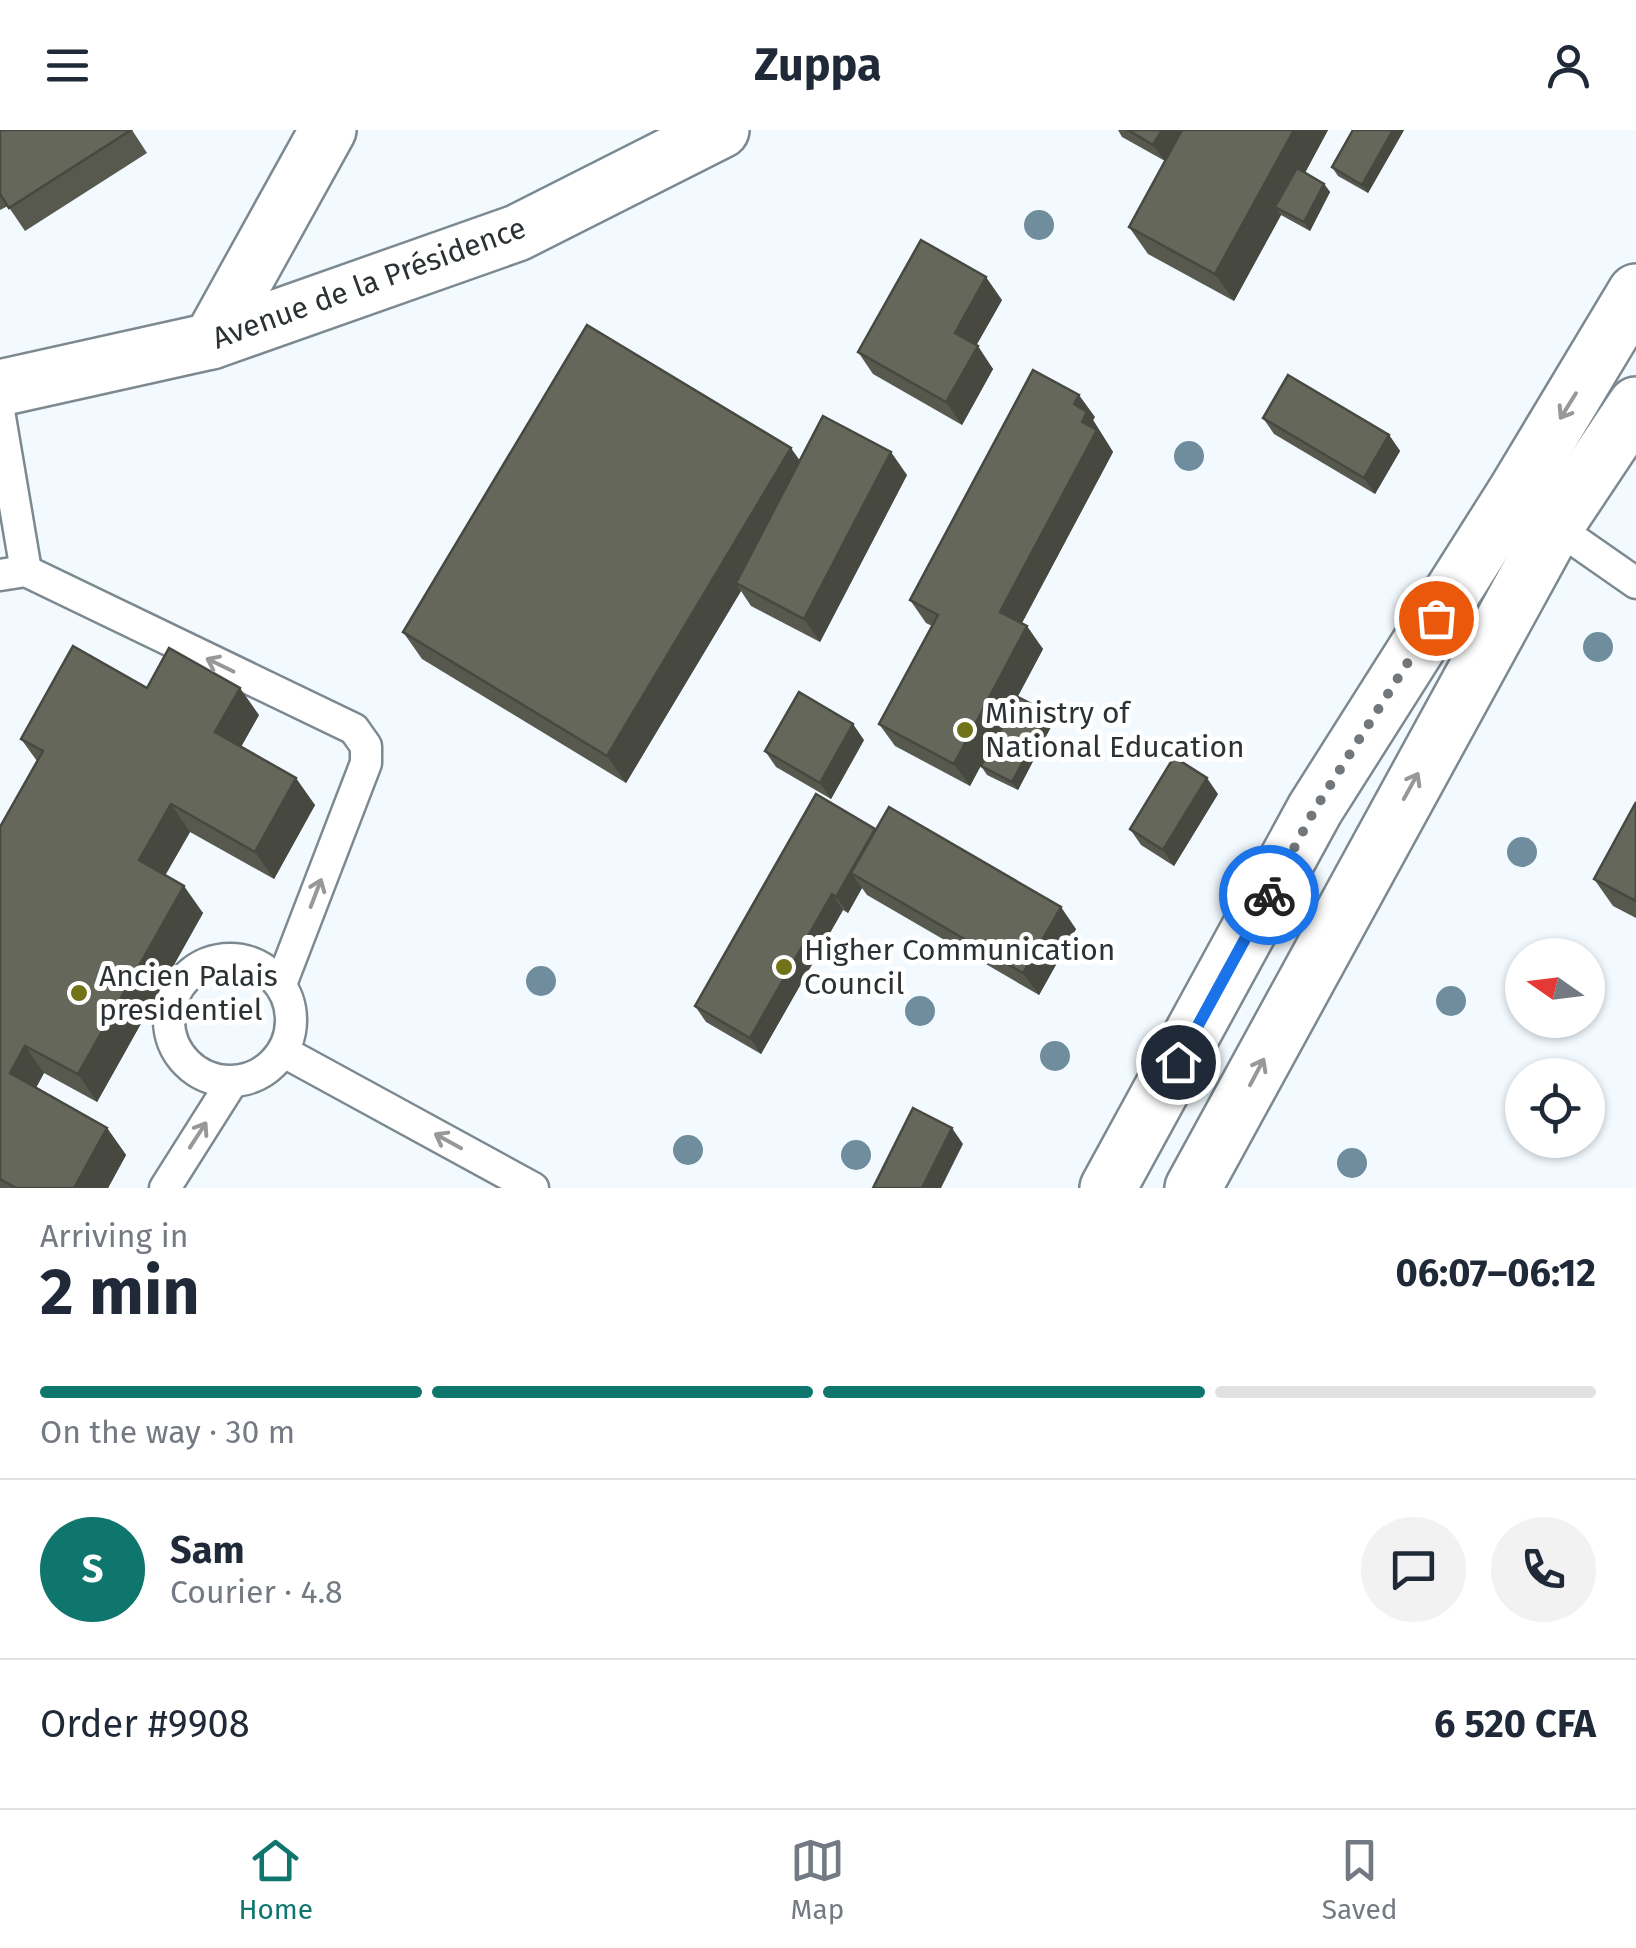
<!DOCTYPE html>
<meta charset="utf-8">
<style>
:root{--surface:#fff;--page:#f2f2f3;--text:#1f2937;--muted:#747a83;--line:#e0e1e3;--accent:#0f766e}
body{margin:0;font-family:"Fira Sans",sans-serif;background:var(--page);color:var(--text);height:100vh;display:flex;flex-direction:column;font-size:38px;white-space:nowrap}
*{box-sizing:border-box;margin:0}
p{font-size:32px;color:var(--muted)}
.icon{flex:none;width:55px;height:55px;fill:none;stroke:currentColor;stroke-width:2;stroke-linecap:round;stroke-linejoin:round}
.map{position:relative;height:1058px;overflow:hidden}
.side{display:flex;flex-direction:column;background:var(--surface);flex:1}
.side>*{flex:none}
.needle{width:65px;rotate:284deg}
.buttons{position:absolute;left:1505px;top:808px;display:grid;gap:20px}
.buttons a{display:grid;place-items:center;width:100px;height:100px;border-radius:50%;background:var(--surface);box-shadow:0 2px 8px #0004;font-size:50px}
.pin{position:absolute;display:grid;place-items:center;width:85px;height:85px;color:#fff;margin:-42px;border:5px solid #fff;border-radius:50%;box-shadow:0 2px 10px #0007}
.courier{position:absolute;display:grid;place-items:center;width:100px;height:100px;margin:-50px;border:8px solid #1a73e8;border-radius:50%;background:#fff;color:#222;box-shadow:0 2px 12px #0007}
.head em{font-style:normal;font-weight:700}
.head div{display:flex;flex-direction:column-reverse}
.head{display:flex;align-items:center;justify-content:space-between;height:170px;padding:0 40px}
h1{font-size:65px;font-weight:700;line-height:75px}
.bar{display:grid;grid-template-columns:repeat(4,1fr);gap:15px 10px;align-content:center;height:120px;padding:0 40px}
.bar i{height:12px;border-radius:8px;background:var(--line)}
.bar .active{background:var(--accent)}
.bar p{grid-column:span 4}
.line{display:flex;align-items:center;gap:25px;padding:0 40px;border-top:2px solid var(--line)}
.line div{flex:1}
.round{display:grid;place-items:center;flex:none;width:105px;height:105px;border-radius:52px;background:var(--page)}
header{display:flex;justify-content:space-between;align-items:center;height:130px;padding:0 40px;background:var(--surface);font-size:45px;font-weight:700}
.dock{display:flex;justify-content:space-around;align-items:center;height:140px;border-top:2px solid var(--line);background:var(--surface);font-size:28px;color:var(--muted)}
.dock a{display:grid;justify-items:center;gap:5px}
.dock .active{color:var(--accent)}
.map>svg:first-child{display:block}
</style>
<header><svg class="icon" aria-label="menu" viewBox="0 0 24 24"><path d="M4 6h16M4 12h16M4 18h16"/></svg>Zuppa<svg class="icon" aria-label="person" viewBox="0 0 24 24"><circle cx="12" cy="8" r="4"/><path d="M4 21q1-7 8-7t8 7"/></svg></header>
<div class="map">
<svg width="1636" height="1058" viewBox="0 0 1636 1058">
<rect width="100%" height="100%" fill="#f2faff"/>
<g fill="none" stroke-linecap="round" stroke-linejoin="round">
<g stroke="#7d8990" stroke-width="35">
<g id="service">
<path d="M0,287l26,154"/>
<path d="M1547,391l89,62"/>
<path d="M0,445l26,-4 328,158 12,17v17l-85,221"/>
<circle cx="230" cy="890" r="61"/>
<path d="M284,922l249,136"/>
<path d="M165,1058l67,-106"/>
</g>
</g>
<g stroke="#7d8990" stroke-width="60">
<path id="minor" d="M211,211l117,-211"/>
</g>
<g stroke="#7d8990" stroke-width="60">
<g id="secondary">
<path d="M1108,1058l207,-379 202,-319 119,-198"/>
<path d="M1193,1058l361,-660 82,-123"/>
</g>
</g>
<g stroke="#7d8990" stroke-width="60">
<path id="primary" d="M0,258l211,-47 306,-108 204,-103"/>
</g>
<use href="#service" stroke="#fff" stroke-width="30"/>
<use href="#minor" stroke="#fff" stroke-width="55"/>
<use href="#secondary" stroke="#fff" stroke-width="55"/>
<use href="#primary" stroke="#fff" stroke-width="55"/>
</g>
<g fill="#6f8d9c">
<circle cx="1039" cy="95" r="15"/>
<circle cx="1189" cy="326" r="15"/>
<circle cx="1598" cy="517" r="15"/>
<circle cx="1522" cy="722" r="15"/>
<circle cx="541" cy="851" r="15"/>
<circle cx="1451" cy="871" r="15"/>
<circle cx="920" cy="881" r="15"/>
<circle cx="1055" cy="926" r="15"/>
<circle cx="688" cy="1020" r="15"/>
<circle cx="856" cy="1025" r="15"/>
<circle cx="1352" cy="1033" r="15"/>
</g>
<g fill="#58594e">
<path d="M0,0h132l15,23 -122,78 -17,-25 -8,4z"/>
<path d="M1118,0h210l-23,43 19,11 6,8 -20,39 -29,-16 -47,86 -86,-47 -19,-27 36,-66 -43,-24z"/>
<path d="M1353,0h51l-36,63 -30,-17 -6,-9z"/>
<path d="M1002,170l-26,46 17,23 -31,56 -89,-51 -15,-22z"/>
<path d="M1095,287l-2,3 20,32 -91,171 21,26 -73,137 -75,-40 -16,-22 53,-98 -6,-3 -16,-23z"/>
<path d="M1263,288l126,17 11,16 -25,43 -101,-60z"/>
<path d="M800,331l107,14 -87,167 -69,-36 -10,-15 -115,192 -204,-124 -19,-27z"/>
<path d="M259,585l-18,32 74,58 -41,74 -84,-47 -25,43 38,38 -106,189 -53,-29 -8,15 71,40 19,27 -18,33h-108v-361l37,-66 -16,-22z"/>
<path d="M1054,591l-36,69 -31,-15 -6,-9z"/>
<path d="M864,610l-33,59 -55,-32 -11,-16z"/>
<path d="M1218,664l-44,72 -33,-21 -11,-16z"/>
<path d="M1636,672v116l-23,-12 -19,-27z"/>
<path d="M875,699l201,100 -37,66 -172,-100 -5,-7 -14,25 -5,-3 -82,144 -55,-32 -11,-16z"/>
</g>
<g fill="#474840">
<path d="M1162,0h20l-17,31 -12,-16z"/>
<path d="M1294,0h34l-44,81 -9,-4 6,8 -47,86 -19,-27z"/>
<path d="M1393,0h11l-36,63 -6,-8z"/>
<path d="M1324,54l6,8 -20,39 -6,-9z"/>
<path d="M986,147l16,23 -32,56 -15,-23z"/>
<path d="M978,216l15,23 -31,56 -16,-23z"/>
<path d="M1079,265l16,22 -2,3 20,32 -97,182 -16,-22 82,-190 -8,-18z"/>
<path d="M1389,305l11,16 -25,43 -11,-16z"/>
<path d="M791,318l19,27 -74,108 5,8 -115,192 -19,-27z"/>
<path d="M891,322l16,23 -87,167 -16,-23z"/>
<path d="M1027,496l16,23 -73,137 -16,-22z"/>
<path d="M240,558l19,27 -25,44 -19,-27z"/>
<path d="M1049,583l5,8 -36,69 -6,-8z"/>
<path d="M853,594l11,16 -33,59 -11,-16z"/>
<path d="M296,648l19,27 -41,74 -19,-27z"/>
<path d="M1207,648l11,16 -44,72 -11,-16z"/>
<path d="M171,674l19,28 -32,56 -19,-28z"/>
<path d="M875,699l-24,44 11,15 -14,25 -12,-16z"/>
<path d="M184,756l19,27 -106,189 -19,-28z"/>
<path d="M832,764l11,16 -82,144 -11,-16z"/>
<path d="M1061,777l15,22 -37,66 -16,-22z"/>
<path d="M25,916l19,27 -15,27 -19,-27z"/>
<path d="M107,998l19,27 -18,33h-34z"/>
<path d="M952,998l11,16 -22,44h-19z"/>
</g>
<g fill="#66675b" stroke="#474840" stroke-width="2.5">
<path d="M0,0h131l-122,78 -9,-14z"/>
<path d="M1128,0h34l-9,15z"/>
<path d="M1182,0h112l-79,144 -86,-47z"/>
<path d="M1353,0h40l-31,55 -30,-18z"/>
<path d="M1297,38l27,16 -20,38 -29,-15z"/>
<path d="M921,110l65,37 -31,56 23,13 -32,56 -88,-50z"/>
<path d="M587,195l204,123 -184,308 -204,-124z"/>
<path d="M1033,240l46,25 -5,9 13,8 -5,10 15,8 -97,182 27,14 -73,138 -75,-40 59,-109 -28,-15z"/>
<path d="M1288,245l101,60 -25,43 -101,-60z"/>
<path d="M823,286l68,36 -87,167 -68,-36z"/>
<path d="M73,516l74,42 22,-40 71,40 -25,44 81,46 -41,74 -84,-48 -32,56 45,26 -106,188 -53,-28 -15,27 97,55 -33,60h-58l-16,-9v-352l43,-76 -22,-12z"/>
<path d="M799,562l54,32 -33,59 -55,-32z"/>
<path d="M1018,567l31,16 -37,69 -31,-16z"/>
<path d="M1174,627l33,21 -44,72 -33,-21z"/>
<path d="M816,664l59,35 -39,68 -4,-3 -82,144 -55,-32z"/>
<path d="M1636,672v99l-42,-22z"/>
<path d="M889,677l172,100 -38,66 -172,-100z"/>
<path d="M913,978l39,20 -30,60h-49z"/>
</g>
<defs><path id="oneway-shaft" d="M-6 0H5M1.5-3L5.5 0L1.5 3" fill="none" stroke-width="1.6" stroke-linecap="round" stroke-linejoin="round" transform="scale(2.5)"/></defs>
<g stroke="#96989a">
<use href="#oneway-shaft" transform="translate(1568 276) rotate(122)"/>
<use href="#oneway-shaft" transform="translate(220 535) rotate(-154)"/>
<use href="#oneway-shaft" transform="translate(1411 656) rotate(-61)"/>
<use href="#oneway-shaft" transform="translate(316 763) rotate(-69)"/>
<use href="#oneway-shaft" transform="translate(1257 942) rotate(-62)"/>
<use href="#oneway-shaft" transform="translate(198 1005) rotate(-57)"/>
<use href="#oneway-shaft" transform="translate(448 1011) rotate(-151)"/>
</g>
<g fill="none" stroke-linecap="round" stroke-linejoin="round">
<path stroke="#71777b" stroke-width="10" stroke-dasharray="0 18" d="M1269,765l46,-86 121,-191"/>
<path stroke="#1a73e8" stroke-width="12" d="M1178,932l91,-167"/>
</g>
<g fill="#727319" stroke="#fff" stroke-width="4">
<circle cx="965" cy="600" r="10"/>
<circle cx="784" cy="837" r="10"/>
<circle cx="79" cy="863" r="10"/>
</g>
<g text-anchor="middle" stroke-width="10" stroke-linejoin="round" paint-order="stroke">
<g font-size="30" fill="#2c3134" stroke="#fff">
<text transform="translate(369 153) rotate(-20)" y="10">Avenue de la Présidence</text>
</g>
<g font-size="30" fill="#2c3134" stroke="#fff" text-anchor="start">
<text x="985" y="593">Ministry of<tspan x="985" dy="34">National Education</tspan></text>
<text x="804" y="830">Higher Communication<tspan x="804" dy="34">Council</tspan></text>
<text x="99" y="856">Ancien Palais<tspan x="99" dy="34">presidentiel</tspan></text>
</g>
</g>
</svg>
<div class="buttons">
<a><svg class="needle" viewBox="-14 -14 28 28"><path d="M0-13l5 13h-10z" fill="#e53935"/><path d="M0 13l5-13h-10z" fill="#747a83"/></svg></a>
<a><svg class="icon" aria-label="locate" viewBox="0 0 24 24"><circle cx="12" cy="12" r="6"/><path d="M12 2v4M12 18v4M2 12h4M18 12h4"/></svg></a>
</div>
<div class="pin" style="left:1436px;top:488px;background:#ea580c"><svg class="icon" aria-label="bag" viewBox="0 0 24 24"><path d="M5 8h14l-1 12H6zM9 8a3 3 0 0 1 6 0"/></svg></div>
<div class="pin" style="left:1178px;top:932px;background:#1f2937"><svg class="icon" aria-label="home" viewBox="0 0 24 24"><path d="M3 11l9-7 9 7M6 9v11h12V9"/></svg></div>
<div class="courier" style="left:1269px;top:765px"><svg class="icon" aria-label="bike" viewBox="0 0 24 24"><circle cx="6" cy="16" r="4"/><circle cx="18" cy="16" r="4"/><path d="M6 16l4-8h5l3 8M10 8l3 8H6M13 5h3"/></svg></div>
</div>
<section class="side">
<div class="head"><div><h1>2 min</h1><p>Arriving in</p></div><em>06:07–06:12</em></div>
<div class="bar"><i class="active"></i><i class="active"></i><i class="active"></i><i></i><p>On the way · 30 m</p></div>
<div class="line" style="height:180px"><b class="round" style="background:var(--accent);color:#fff">S</b><div><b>Sam</b><p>Courier · 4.8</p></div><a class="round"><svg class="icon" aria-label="chat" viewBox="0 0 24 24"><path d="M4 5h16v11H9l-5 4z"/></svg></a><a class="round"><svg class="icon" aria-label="phone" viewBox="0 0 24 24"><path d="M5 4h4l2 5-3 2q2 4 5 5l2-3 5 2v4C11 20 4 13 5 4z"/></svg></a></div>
<div class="line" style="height:130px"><div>Order #9908</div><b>6 520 CFA</b></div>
</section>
<nav class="dock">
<a class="active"><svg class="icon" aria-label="home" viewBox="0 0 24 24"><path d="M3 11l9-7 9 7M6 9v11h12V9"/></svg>Home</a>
<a><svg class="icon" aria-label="map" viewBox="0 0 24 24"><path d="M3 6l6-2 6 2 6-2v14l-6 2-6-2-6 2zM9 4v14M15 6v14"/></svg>Map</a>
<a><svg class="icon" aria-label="saved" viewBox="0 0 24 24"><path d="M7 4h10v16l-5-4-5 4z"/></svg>Saved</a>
</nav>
